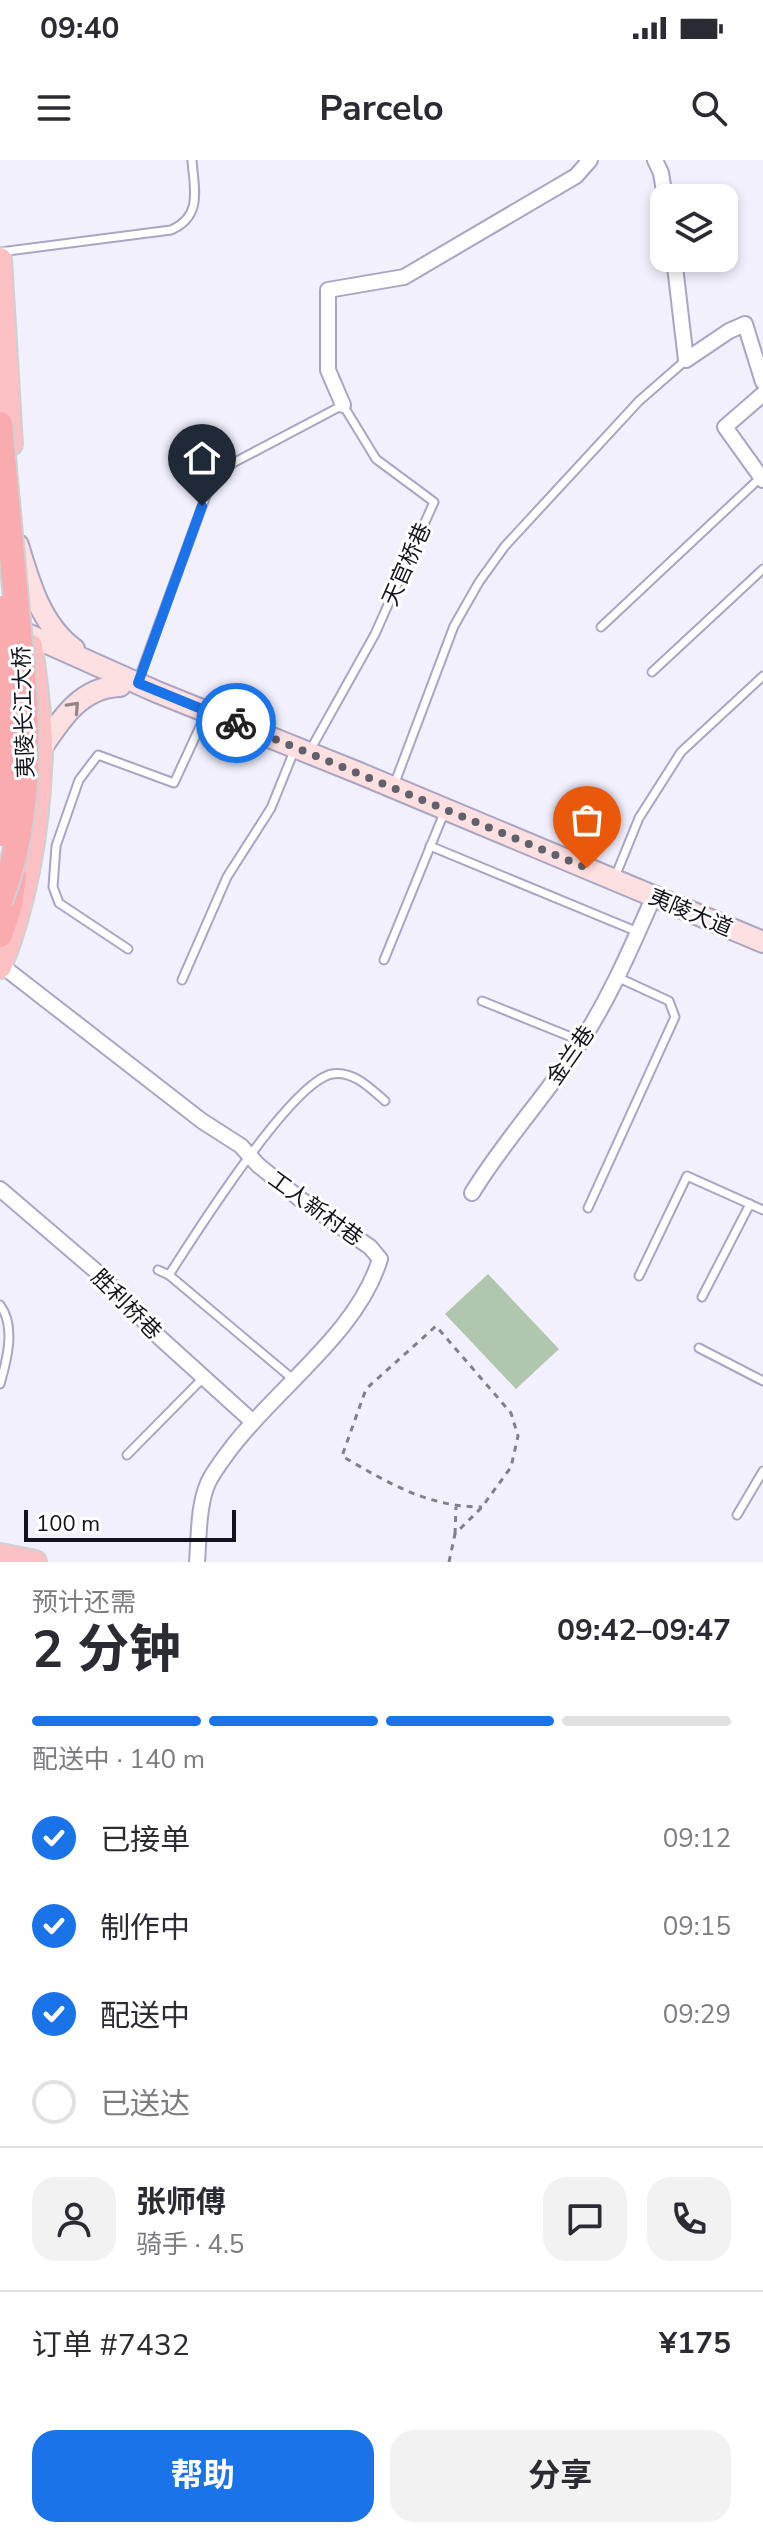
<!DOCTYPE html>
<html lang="zh">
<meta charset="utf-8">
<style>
:root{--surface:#fff;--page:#f2f2f3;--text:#2b2b33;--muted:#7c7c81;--line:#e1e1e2;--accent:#1a73e8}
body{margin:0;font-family:"Nunito Sans","Noto Sans SC",sans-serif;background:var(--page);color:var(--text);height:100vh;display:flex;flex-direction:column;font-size:30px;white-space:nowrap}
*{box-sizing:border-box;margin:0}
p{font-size:26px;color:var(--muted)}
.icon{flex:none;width:44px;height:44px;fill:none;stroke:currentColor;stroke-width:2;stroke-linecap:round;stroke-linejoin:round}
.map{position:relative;height:1402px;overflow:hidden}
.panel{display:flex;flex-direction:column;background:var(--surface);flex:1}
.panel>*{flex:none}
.tools{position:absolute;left:650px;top:24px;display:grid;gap:16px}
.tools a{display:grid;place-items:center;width:88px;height:88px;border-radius:16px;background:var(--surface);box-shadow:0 4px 12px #0003;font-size:40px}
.scale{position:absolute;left:24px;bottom:20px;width:212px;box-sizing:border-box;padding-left:8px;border:4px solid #14121d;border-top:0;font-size:22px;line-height:28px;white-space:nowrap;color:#14121d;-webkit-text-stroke:6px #fff;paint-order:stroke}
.pin{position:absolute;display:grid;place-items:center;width:68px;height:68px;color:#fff;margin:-82px -34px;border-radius:50% 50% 50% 0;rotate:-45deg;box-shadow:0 0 8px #0007}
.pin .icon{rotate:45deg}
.courier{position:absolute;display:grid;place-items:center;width:80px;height:80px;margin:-40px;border:6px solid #1a73e8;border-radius:50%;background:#fff;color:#222;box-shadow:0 2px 10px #0007}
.headline em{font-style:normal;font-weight:700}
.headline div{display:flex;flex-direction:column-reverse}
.headline{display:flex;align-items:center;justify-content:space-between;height:136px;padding:0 32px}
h1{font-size:52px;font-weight:700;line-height:60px}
.bar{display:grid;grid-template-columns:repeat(4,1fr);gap:12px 8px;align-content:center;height:96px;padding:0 32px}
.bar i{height:10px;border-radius:6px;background:var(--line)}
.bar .current{background:var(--accent)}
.bar p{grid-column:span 4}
.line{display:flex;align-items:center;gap:20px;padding:0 32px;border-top:2px solid var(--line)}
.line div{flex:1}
.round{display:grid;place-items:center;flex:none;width:84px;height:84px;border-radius:24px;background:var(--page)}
ol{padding:0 32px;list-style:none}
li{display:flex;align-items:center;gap:24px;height:88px}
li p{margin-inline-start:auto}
li .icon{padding:8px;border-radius:50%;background:var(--accent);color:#fff;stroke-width:4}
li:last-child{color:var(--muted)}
li i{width:44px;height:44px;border:4px solid var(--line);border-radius:50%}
.primary-button{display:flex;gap:16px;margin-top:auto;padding:16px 32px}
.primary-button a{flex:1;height:92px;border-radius:24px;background:var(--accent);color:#fff;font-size:32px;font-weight:700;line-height:92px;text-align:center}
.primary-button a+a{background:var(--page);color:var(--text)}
.status{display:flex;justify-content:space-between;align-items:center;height:56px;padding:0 40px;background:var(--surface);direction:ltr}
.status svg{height:22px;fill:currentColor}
header{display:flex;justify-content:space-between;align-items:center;height:104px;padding:0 32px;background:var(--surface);font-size:36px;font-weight:700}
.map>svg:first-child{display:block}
</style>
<div class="status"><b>09:40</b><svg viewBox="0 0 49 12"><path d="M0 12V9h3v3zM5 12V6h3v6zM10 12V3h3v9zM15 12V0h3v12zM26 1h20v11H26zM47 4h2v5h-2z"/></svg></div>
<header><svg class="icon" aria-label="menu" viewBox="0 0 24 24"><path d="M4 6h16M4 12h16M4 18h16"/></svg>Parcelo<svg class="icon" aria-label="search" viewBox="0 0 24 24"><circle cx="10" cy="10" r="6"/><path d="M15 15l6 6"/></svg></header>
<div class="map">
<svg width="763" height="1402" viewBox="0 0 763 1402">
<rect width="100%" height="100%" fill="#f2f0fd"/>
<path fill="#b1c6af" d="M488,1114l71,75 -43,40 -71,-75z"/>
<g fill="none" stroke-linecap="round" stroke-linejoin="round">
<g stroke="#a9a5c3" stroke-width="11">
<g id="service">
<path d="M0,92l171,-22c32,-14 23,-41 21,-70"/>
<path d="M601,467l160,-150"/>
<path d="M652,512l111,-103"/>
<path d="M138,521l73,-199 22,-19 110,-58 33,54 58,43 -59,132 -62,111"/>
<path d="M394,625l60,-159 25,-44 26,-36 134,-145 47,-41"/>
<path d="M430,686l208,86"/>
<path d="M615,717l24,-59 42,-66 82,-76"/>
<path d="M128,789l-69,-46 -6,-16 3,-41 23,-66 19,-25 76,28 29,-63"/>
<path d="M384,800l58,-142"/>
<path d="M182,820l45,-103 44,-69 21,-52"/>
<path d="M482,841l99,40"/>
<path d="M588,1048l87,-191 -6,-16 -52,-24"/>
<path d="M158,1110l11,5 125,105"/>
<path d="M169,1115c25,-39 122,-193 163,-201 21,-4 39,15 53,27"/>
<path d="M639,1116l48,-100 76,34"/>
<path d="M702,1137l48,-93"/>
<path d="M0,1145c16,21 7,55 0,79"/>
<path d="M699,1188l64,33"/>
<path d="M127,1295l77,-78"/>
<path d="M737,1355l26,-44"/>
</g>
</g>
<g stroke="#a9a5c3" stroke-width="18">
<g id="minor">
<path d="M655,0l6,13 4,25"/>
<path d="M674,98l12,102 43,-29 16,-7 18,58"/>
<path d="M763,234l-38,33 38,53"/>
<path d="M343,245l-15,-35v-80l76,-13 172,-101 14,-16"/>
<path d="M1,805l201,156 39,25 17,19 42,34 70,48 10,12c-22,73 -102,128 -148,188 -8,11 -18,23 -24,36 -10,23 -9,54 -11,79"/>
<path d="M0,1029l104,89 54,58 95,86"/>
<path d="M472,1033c31,-51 72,-95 105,-145 30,-45 51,-93 73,-143"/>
</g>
</g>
<g stroke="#a9a5c3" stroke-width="24">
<g id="secondary">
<path d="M18,385c11,37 23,80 56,104"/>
<path d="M18,470l139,62 202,81 404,169"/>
<path d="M41,589c20,-30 40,-62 79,-63"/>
</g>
</g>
<g stroke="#d0d0d2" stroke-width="26">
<g id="primary">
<path d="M0,99l11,185"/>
<path d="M0,807c27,-68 39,-144 41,-217 0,-35 -6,-70 -10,-104"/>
<path d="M0,1395l35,7"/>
</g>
</g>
<g stroke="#d0d0d2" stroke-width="28">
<path id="trunk" d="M0,775l10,-30 4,-29"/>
</g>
<g stroke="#817f8b" stroke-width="3" stroke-dasharray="6 6" stroke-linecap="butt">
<path d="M455,1374l1,-27"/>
<path d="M449,1402l6,-28 27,-27 29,-40 7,-31 -7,-23 -75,-87 -70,63 -24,67c46,27 86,51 140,51"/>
</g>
<use href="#service" stroke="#fff" stroke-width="7"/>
<use href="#minor" stroke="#fff" stroke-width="14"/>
<use href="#secondary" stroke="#fde0e1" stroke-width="20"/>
<use href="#primary" stroke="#fbc0c4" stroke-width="22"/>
<use href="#trunk" stroke="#faabb0" stroke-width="24"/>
<g stroke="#d0d0d2" stroke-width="28" stroke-linecap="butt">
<g id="trunk-bridge">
<path d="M0,264c5,59 11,118 16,176 10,101 22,204 -16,301"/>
<path d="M0,517l3,-69"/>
<path d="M0,674l9,-77 -1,-70"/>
</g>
</g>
<use href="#trunk-bridge" stroke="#faabb0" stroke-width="24"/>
</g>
<defs><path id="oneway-chevron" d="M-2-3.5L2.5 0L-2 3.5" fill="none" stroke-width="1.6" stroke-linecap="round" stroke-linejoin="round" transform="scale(2)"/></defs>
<use stroke="#948389" href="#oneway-chevron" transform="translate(74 547) rotate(-47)"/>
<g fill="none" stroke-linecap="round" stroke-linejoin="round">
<path stroke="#62606b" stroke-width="8" stroke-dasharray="0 14.4" d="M236,563l351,145"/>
<path stroke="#1a73e8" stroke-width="10" d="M202,346l-64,177 98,40"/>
</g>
<g text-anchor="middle" stroke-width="6" stroke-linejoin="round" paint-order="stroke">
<g font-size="22" fill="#14121d" stroke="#fff">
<text transform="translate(406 404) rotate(-66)" y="8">天官桥巷</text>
<text transform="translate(23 552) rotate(-92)" y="8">夷陵长江大桥</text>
<text transform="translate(691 752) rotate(23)" y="8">夷陵大道</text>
<text transform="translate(570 895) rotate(-55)" y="8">金兰巷</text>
<text transform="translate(316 1048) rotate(36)" y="8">工人新村巷</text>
<text transform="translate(127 1144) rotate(45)" y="8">胜利桥巷</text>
</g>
</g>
</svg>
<div class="tools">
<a><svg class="icon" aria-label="layers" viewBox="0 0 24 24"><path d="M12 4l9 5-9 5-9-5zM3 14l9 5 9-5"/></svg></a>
</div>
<div class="scale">100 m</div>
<div class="pin" style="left:587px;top:708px;background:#ea580c"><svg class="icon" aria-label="bag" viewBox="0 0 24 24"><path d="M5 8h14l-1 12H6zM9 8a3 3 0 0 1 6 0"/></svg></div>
<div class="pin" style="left:202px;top:346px;background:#1f2937"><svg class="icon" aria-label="home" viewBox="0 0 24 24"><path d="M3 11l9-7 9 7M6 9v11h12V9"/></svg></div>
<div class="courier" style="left:236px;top:563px"><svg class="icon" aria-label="bike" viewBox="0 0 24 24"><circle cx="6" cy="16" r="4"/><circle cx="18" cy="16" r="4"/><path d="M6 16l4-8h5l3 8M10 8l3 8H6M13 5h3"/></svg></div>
</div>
<section class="panel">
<div class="headline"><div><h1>2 分钟</h1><p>预计还需</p></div><em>09:42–09:47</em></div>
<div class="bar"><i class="current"></i><i class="current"></i><i class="current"></i><i></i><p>配送中 · 140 m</p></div>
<ol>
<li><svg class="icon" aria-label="check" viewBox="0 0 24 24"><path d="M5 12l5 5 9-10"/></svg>已接单<p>09:12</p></li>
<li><svg class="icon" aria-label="check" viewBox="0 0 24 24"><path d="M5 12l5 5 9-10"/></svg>制作中<p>09:15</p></li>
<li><svg class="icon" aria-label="check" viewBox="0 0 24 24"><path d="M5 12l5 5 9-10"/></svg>配送中<p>09:29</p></li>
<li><i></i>已送达</li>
</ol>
<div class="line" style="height:144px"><a class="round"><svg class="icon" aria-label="person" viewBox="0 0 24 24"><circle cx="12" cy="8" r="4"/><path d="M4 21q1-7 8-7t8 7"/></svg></a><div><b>张师傅</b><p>骑手 · 4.5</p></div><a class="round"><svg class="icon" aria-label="chat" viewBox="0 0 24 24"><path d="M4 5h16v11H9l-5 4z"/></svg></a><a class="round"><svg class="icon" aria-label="phone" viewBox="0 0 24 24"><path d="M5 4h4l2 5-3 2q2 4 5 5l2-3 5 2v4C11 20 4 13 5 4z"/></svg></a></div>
<div class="line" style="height:104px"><div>订单 #7432</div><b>¥175</b></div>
<div class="primary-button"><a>帮助</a><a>分享</a></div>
</section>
